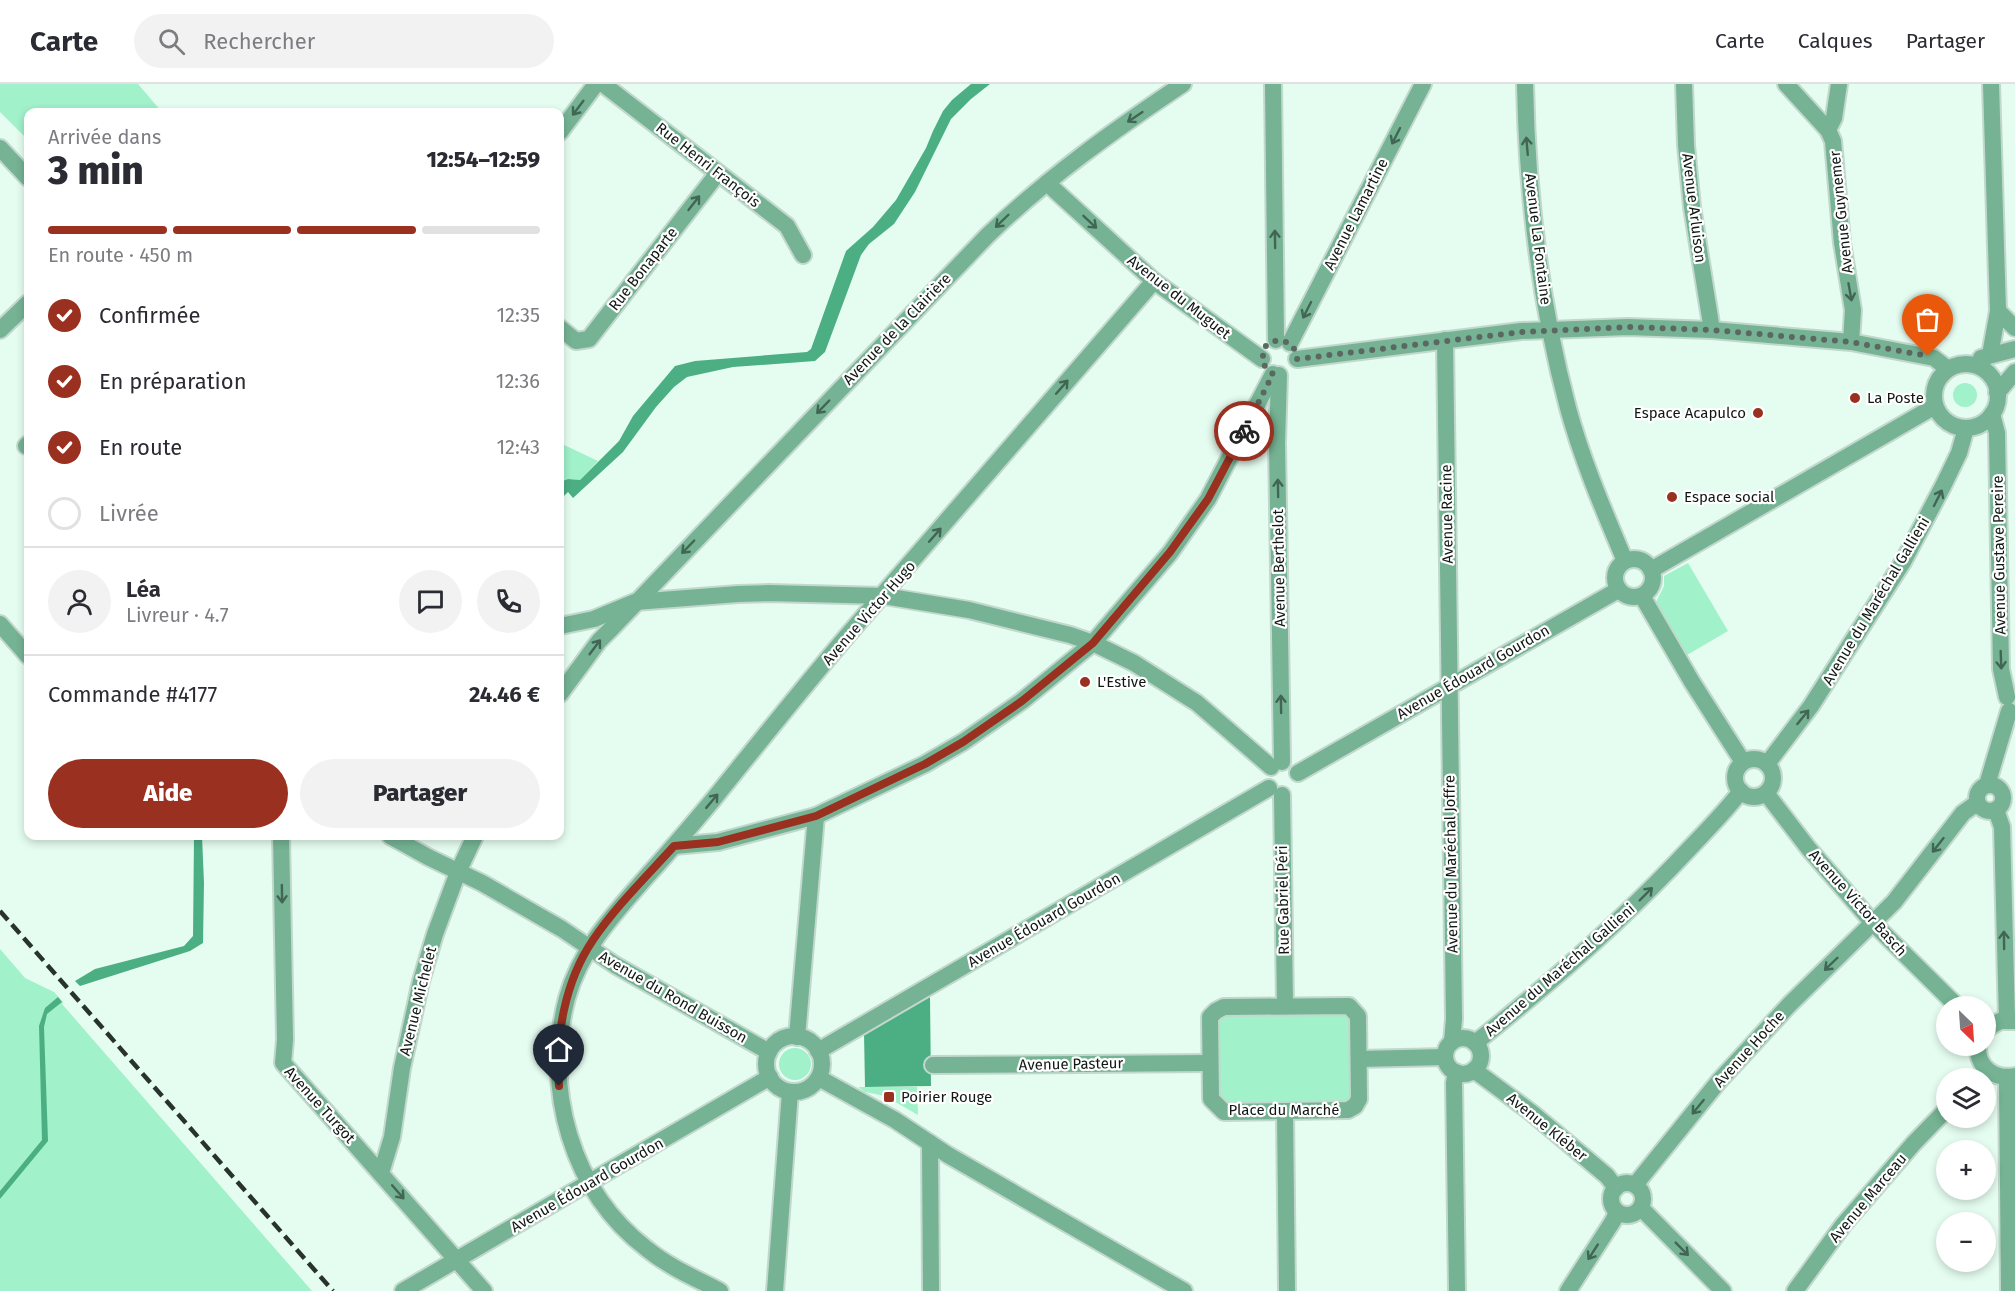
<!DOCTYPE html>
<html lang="fr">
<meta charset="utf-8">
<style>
:root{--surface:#fff;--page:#f2f2f3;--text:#2b2b33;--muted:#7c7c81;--line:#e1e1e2;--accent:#9a301f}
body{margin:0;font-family:"Fira Sans",sans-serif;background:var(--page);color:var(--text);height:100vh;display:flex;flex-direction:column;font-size:22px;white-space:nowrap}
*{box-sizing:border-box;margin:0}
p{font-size:20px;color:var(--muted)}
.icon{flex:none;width:33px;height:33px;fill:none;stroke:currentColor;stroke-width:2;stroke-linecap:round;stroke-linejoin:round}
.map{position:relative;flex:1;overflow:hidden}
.side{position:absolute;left:24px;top:24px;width:540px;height:732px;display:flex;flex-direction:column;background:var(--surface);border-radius:12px;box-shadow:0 3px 9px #0003}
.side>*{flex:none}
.needle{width:39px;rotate:155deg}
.buttons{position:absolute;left:1936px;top:912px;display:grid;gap:12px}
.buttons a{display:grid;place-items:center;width:60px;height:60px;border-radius:50%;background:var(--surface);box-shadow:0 3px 9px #0003;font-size:30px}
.pin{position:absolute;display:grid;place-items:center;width:51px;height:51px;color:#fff;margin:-62px -26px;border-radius:50% 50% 50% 0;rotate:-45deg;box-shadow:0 0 6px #0007}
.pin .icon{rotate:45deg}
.courier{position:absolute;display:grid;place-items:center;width:60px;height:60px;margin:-30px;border:4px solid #9a301f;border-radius:50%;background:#fff;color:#222;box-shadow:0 2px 8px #0007}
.headline em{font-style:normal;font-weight:800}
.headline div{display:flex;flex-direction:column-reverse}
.headline{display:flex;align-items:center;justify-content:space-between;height:102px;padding:0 24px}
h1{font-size:39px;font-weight:800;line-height:45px}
.bar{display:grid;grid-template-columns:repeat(4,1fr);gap:9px 6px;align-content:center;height:72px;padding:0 24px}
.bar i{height:8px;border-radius:4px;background:var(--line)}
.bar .active{background:var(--accent)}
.bar p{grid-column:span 4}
.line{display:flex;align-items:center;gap:15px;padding:0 24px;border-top:2px solid var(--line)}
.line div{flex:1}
.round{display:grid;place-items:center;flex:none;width:63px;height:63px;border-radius:32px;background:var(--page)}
ol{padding:0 24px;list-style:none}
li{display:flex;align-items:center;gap:18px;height:66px}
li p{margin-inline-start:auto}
li .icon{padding:6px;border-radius:50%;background:var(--accent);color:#fff;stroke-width:4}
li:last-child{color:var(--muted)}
li i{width:33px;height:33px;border:3px solid var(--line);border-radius:50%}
.button{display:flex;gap:12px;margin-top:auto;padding:12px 24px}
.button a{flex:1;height:69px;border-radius:36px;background:var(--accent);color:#fff;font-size:24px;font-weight:800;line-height:69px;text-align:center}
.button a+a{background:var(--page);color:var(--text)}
header{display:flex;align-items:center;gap:36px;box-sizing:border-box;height:84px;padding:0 30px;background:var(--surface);border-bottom:2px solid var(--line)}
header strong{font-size:28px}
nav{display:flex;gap:33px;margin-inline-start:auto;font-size:21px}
.search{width:420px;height:54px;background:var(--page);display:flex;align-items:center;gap:15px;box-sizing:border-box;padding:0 21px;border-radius:33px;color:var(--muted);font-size:22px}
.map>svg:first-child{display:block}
</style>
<header>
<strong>Carte</strong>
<div class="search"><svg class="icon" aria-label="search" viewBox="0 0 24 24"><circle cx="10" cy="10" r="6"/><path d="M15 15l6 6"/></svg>Rechercher</div>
<nav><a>Carte</a><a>Calques</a><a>Partager</a></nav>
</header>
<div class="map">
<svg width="2015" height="1207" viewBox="0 0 2015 1207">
<rect width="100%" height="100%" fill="#e5fdf0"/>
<g fill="#a1f1ca">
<path d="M0,0h138l24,28h-134v28l-28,-28z"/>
<circle cx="1965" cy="311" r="12"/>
<path d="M560,359l38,18 -18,19 -12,-1 -8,3z"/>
<path d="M1688,479l40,68 -41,24 -31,-53 8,-16v-10z"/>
<path d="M0,865l25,29 29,14 9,10 -1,2 250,287h-312z"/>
<path d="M1349,922l8,97 -137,7 -4,-99z"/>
<circle cx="795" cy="980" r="16"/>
<path d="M858,1003h59l1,28 -33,-19 -20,-4z"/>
</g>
<g fill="#4caf84">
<path d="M971,0h19l-19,15 -20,20 -36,73 -21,32 -25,20 -8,11 -36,97 -10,9 -82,6 -46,10 -13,10 -18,20 -33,45 -50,46 -5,-6 -8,8v-18l8,-3 12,1 39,-39 14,-25 42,-50 20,-5 112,-9 4,-3 35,-98 27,-24 23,-27 30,-52 7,-17 10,-20 9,-11z"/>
<path d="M194,752h8l2,47 -1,60 -13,8 -110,35 -5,-5 20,-12 89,-23 9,-10z"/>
<path d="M58,913l4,5 -15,12 -3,13 4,114 -48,58v-8l42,-51 -3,-114 6,-18z"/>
<path d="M930,913l1,89 -66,1 -1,-54z"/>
</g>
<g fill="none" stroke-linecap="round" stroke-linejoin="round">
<g stroke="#c3d8cd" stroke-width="20">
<g id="minor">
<path d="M603,0l184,142 16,29"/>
<path d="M1273,0l3,256"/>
<path d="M1525,0c2,109 15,219 43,324 14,52 36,103 57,153"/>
<path d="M1684,0l2,61 6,62 20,123"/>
<path d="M1786,0l42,46 5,11 9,102 11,67 -2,32"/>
<path d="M1828,46l6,-12 5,-34"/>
<path d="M560,48l36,-48"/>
<path d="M0,64l28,30"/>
<path d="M1047,99l107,98 108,78"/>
<path d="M1998,227l17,17"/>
<path d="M560,244l16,13 13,-2 129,-166"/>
<path d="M0,246l28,-27"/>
<path d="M1445,256l9,679 -2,23"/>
<path d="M1290,259l133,-259"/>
<path d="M1990,271l8,-44 -7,-227"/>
<path d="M1981,274l34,-9"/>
<path d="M1297,275l224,-28 107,-4 84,3 139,12 83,16 14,11"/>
<circle cx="1966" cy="312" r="32"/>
<path d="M1279,291l-2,68 5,319"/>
<path d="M1997,309l18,-21"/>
<path d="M1992,330l5,19 4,236 6,28"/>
<path d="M26,362l2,-2"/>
<circle cx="1634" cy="494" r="19"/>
<path d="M1651,486l284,-164"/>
<path d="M1642,512l50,86 51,80"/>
<path d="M0,540l28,32"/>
<path d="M560,542l34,-7 41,-17 103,-8 31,-1 115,3 85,14 101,25 23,8 41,20 63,40 74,64"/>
<path d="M560,610l39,-53 14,-14 374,-391c60,-58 127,-106 196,-152"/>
<circle cx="1754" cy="694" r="19"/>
<path d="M1767,680l44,-58 92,-144 40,-76 16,-33 7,-25"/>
<path d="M1298,689l320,-183"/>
<circle cx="1990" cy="714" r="13"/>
<path d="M1987,701l22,-74"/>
<path d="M1766,709l43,56 64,74 84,83"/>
<path d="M1282,711l3,211"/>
<path d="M1996,726l6,17 5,193"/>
<path d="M281,752l4,204 -2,23 201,228"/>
<path d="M390,752l38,21 54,26 80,46 53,36 154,87"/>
<path d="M674,762l44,-4 98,-26 109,-52 38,-22 59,-41 71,-58 77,-90 38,-54 65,-125"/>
<path d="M1349,922l9,10 1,83 -4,7 -7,4 -124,2 -13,-13 -1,-82 6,-6 8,-4z"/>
<path d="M1986,945l14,-8h15"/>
<circle cx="794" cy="980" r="28"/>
<path d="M797,953l19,-221"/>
<circle cx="1463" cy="972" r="18"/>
<path d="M1475,959c76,-60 148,-123 214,-194 18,-19 36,-37 52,-58"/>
<path d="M1978,962c-1,22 17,34 37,30"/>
<path d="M818,967l451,-263"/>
<path d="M1360,975l85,-2"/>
<path d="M933,981l277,-2"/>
<path d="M1474,986l58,43 75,63 9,12"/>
<path d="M1456,988l-2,11 3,208"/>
<path d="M819,994l76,42 53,35 236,136"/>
<path d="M2007,994l2,213"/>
<path d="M1285,1028l2,179"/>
<path d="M930,1059l1,148"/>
<path d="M381,1089l11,-36 10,-69 19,-87 14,-47 23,-62 17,-36"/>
<circle cx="1627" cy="1115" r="16"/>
<path d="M1635,1101l84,-104 70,-76 105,-103 69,-89 14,-10"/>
<path d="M1641,1124l82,83"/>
<path d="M403,1207l367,-214"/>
<path d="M720,1207c-25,-13 -51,-24 -73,-42 -76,-58 -104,-160 -80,-251 14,-50 48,-85 81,-123 22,-24 43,-49 64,-74 46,-57 92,-115 140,-171 100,-116 201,-232 302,-349"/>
<path d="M775,1207l15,-199"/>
<path d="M1568,1207l45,-70 4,-9"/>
<path d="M1795,1207l48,-66 71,-82 33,-34"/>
</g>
</g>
<use href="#minor" stroke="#75b394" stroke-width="16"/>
<path stroke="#29332e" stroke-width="4.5" stroke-dasharray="12 6" stroke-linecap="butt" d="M0,827l333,380"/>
</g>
<defs><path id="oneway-shaft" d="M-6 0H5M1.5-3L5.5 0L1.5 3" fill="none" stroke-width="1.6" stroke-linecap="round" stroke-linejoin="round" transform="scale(1.5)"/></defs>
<g stroke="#426654">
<use href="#oneway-shaft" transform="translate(578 24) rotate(127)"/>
<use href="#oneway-shaft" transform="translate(1135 33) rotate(146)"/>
<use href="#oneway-shaft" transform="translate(1396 52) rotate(117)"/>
<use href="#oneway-shaft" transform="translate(1527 62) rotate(-95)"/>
<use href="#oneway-shaft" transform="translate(694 119) rotate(-52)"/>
<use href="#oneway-shaft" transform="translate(1002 137) rotate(136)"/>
<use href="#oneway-shaft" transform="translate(1090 138) rotate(43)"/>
<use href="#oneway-shaft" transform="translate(1275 155) rotate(-91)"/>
<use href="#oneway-shaft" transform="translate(1850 208) rotate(80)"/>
<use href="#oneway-shaft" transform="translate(1307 226) rotate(117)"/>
<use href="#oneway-shaft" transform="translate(1062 303) rotate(-49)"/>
<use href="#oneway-shaft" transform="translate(823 323) rotate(134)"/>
<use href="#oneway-shaft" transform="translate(1278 404) rotate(-91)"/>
<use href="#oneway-shaft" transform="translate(1938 414) rotate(-63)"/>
<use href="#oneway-shaft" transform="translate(935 451) rotate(-49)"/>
<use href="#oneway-shaft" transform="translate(688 463) rotate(134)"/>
<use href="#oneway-shaft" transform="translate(595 563) rotate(-53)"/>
<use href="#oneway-shaft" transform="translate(2001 576) rotate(88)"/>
<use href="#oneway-shaft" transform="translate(1281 620) rotate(-91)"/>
<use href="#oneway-shaft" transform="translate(1803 633) rotate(-51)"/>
<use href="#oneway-shaft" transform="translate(712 717) rotate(-50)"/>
<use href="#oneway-shaft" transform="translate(1938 761) rotate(128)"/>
<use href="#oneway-shaft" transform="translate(282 810) rotate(89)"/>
<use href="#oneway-shaft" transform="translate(1646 810) rotate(-45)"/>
<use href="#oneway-shaft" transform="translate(2004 856) rotate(-91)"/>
<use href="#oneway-shaft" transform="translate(1831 880) rotate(136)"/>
<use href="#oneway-shaft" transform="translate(1698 1023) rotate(129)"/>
<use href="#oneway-shaft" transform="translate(398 1108) rotate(49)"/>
<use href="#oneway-shaft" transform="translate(1682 1165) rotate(45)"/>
<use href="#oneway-shaft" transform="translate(1593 1168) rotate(123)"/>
</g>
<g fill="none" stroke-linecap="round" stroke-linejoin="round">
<path stroke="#5b6861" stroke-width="6" stroke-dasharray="0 10.8" d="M1244,347l29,-57 -10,-10v-15c12,-15 33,-9 34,10l224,-27 107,-5 84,3 139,12 77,14"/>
<path stroke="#9a301f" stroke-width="8" d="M559,1002c-4,-49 6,-105 34,-146 23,-34 54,-64 81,-94l44,-4 98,-26 109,-52 38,-22 59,-41 71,-58 77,-91 38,-53 36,-68"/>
</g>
<g fill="#9a301f" stroke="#fff" stroke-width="2">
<circle cx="1855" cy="314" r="6"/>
<circle cx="1758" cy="329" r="6"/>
<circle cx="1672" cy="413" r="6"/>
<circle cx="1085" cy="598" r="6"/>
<rect x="883" y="1007" width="12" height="12" rx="3"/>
</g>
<g text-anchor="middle" stroke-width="4.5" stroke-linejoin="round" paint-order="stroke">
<g font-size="15" fill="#101814" stroke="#fff">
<text transform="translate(708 81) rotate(38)" y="5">Rue Henri François</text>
<text transform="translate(1694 124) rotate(83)" y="5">Avenue Arluison</text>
<text transform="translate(1841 128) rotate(-96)" y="5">Avenue Guynemer</text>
<text transform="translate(1356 130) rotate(-63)" y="5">Avenue Lamartine</text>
<text transform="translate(1538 155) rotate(83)" y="5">Avenue La Fontaine</text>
<text transform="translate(643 185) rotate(-52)" y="5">Rue Bonaparte</text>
<text transform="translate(1179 213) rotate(38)" y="5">Avenue du Muguet</text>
<text transform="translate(897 245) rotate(-46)" y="5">Avenue de la Clairière</text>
<text transform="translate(1447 430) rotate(-91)" y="5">Avenue Racine</text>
<text transform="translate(1999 471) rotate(-91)" y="5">Avenue Gustave Pereire</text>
<text transform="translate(1279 484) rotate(-91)" y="5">Avenue Berthelot</text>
<text transform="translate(1876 517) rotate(-59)" y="5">Avenue du Maréchal Gallieni</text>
<text transform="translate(869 529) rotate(-49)" y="5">Avenue Victor Hugo</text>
<text transform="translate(1473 588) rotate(-30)" y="5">Avenue Édouard Gourdon</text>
<text transform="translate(1451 780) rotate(-91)" y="5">Avenue du Maréchal Joffre</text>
<text transform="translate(1283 816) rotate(-91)" y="5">Rue Gabriel Péri</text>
<text transform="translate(1858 819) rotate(48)" y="5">Avenue Victor Basch</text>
<text transform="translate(1044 836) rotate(-30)" y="5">Avenue Édouard Gourdon</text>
<text transform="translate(1560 886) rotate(-41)" y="5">Avenue du Maréchal Gallieni</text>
<text transform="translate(673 913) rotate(30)" y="5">Avenue du Rond Buisson</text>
<text transform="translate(418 917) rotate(-76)" y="5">Avenue Michelet</text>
<text transform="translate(1749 965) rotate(-48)" y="5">Avenue Hoche</text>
<text transform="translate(1071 980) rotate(-1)" y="5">Avenue Pasteur</text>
<text transform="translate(320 1021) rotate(48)" y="5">Avenue Turgot</text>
<text x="1284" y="1031">Place du Marché</text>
<text transform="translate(1547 1043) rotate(39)" y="5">Avenue Kléber</text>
<text transform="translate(587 1101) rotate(-30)" y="5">Avenue Édouard Gourdon</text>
<text transform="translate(1868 1114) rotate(-50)" y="5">Avenue Marceau</text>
</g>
<g font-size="15" fill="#101814" stroke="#fff" text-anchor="start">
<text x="1867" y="319">La Poste</text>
<text x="1746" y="334" text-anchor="end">Espace Acapulco</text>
<text x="1684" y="418">Espace social</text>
<text x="1097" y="603">L'Estive</text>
<text x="901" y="1018">Poirier Rouge</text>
</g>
</g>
</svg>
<div class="buttons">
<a><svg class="needle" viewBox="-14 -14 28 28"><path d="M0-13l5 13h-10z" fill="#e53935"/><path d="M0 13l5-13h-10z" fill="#7c7c81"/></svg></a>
<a><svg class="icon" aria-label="layers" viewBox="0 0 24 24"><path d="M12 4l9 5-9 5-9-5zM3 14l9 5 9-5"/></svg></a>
<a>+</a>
<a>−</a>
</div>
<div class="pin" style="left:1928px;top:272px;background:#ea580c"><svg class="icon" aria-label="bag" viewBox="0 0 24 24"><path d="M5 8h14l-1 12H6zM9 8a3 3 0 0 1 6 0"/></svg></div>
<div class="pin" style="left:559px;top:1002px;background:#1f2937"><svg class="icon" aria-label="home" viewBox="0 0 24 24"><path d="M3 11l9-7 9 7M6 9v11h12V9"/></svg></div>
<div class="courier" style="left:1244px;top:347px"><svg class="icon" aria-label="bike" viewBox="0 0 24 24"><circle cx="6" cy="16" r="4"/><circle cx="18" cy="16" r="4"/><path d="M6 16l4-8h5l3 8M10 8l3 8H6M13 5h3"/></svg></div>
<section class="side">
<div class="headline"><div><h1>3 min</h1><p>Arrivée dans</p></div><em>12:54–12:59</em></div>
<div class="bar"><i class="active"></i><i class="active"></i><i class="active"></i><i></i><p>En route · 450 m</p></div>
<ol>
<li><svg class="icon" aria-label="check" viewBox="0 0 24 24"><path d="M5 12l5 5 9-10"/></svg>Confirmée<p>12:35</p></li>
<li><svg class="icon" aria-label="check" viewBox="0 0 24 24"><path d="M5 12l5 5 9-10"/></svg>En préparation<p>12:36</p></li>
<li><svg class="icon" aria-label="check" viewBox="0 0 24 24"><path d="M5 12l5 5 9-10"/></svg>En route<p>12:43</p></li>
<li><i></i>Livrée</li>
</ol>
<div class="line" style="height:108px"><a class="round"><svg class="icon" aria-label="person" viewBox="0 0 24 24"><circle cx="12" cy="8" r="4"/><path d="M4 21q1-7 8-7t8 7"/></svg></a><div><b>Léa</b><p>Livreur · 4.7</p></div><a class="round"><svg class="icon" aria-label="chat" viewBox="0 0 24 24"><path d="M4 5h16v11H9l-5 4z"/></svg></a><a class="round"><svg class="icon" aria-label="phone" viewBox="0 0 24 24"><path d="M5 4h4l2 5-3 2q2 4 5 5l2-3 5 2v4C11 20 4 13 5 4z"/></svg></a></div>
<div class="line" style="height:78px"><div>Commande #4177</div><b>24.46 €</b></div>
<div class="button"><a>Aide</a><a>Partager</a></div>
</section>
</div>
